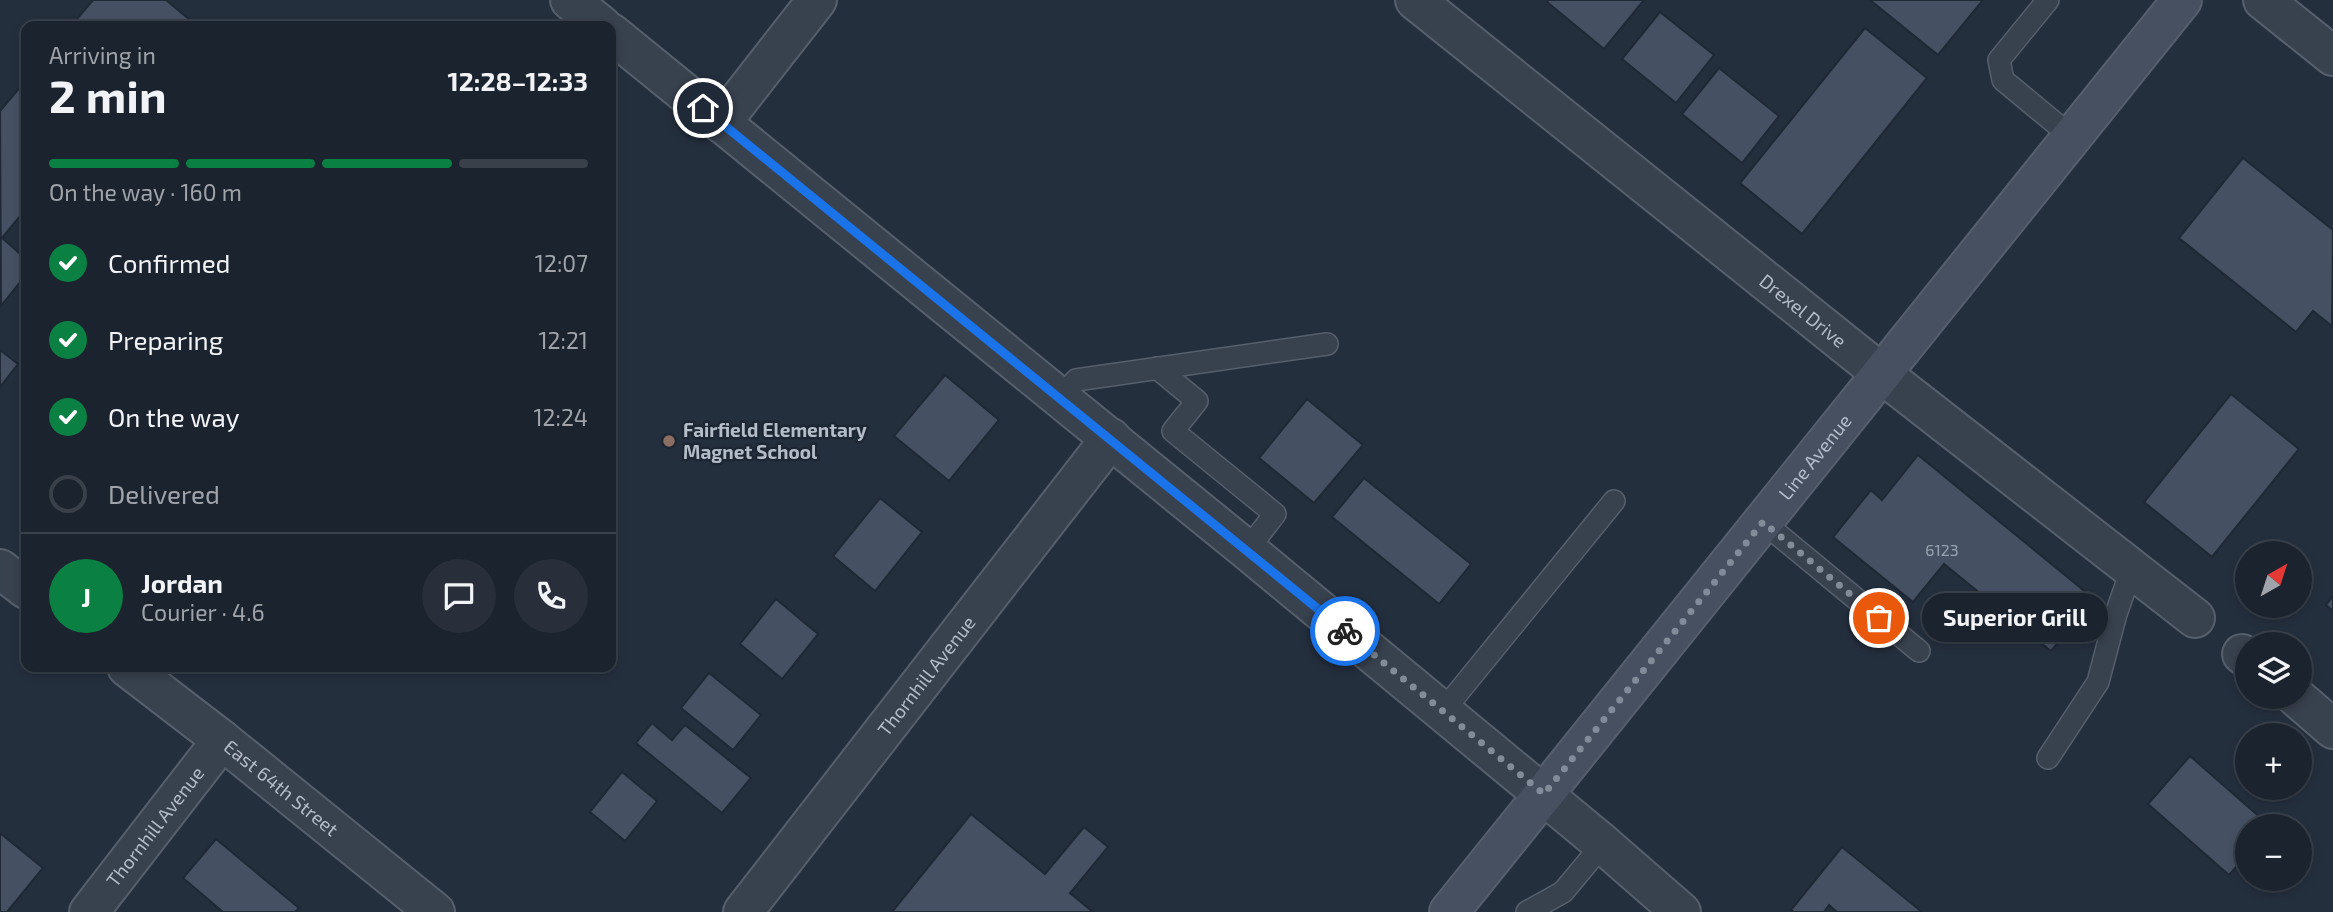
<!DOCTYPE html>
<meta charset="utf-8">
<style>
:root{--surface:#1b232e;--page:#282f3a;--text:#f1f3f6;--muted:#a0a4aa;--line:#39404a;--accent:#0b8043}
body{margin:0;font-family:"Exo 2",sans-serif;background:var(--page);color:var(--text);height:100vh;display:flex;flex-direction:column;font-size:26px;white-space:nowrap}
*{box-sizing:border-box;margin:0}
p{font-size:23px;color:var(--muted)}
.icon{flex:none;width:38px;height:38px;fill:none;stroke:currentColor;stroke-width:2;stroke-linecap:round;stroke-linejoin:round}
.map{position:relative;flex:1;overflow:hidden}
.details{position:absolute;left:21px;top:21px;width:595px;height:651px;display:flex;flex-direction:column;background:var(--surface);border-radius:14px;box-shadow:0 4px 10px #0003,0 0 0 2px var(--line)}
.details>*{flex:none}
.needle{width:46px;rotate:39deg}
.controls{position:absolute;left:2235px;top:541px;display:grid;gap:14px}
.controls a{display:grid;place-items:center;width:77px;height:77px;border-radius:50%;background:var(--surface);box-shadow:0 4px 10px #0003,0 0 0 2px var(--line);font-size:35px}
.pin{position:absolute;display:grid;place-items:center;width:60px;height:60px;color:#fff;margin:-30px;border:4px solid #fff;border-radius:50%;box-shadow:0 2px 7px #0007}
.courier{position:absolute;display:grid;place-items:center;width:70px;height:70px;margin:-35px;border:5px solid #1a73e8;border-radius:50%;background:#fff;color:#222;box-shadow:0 2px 9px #0007}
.bubble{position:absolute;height:49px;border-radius:24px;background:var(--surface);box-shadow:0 4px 10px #0003,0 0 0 2px var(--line);font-size:23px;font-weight:700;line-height:49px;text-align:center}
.summary em{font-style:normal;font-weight:700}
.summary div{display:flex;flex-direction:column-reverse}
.summary{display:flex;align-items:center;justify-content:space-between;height:119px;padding:0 28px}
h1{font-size:46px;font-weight:700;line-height:52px}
.bar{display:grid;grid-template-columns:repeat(4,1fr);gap:10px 7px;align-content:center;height:84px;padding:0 28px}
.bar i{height:9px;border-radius:5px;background:var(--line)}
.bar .selected{background:var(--accent)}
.bar p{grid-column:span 4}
.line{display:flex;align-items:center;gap:18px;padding:0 28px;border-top:2px solid var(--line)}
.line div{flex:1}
.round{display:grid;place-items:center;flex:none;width:74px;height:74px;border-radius:37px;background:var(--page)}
ol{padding:0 28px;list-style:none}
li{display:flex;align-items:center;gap:21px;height:77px}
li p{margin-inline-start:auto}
li .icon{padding:7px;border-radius:50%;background:var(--accent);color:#fff;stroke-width:4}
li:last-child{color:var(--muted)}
li i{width:38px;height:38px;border:4px solid var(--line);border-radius:50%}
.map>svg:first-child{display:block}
</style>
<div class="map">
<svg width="2333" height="912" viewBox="0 0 2333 912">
<rect width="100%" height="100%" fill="#242f3e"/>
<g fill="#455162" stroke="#1f2835" stroke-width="2">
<path d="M93,0h73l31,26h-126z"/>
<path d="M1548,0h96l-40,49 -57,-47z"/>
<path d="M1870,0h113l-45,55z"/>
<path d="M1660,12l54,43 -38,48 -54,-44z"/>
<path d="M1865,28l62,50 -125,156 -62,-51z"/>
<path d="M1719,68l60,48 -37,47 -60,-49z"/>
<path d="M26,80v129l-24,29 24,21v16l-25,31 -1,-195z"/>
<path d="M2243,158l90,72 -1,96 -19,-15 -17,21 -117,-94z"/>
<path d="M0,350l18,14 -18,23z"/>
<path d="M945,375l54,45 -50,61 -55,-45z"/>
<path d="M2231,394l68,55 -87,108 -68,-55z"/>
<path d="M1307,399l56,46 -49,58 -55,-45z"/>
<path d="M1918,455l175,143 -42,53 -107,-87 -31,38 -80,-65 38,-47 11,10z"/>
<path d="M1364,478l107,86 -32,40 -107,-87z"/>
<path d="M880,498l42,34 -47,59 -42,-35z"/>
<path d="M2333,596v15l-7,-6z"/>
<path d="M776,599l42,35 -36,45 -42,-35z"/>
<path d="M709,673l52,42 -28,35 -52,-42z"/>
<path d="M652,723l20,17 13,-15 66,53 -29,35 -86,-70z"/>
<path d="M2190,756l80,70h-23v29l-18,20 -81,-71z"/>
<path d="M622,772l35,29 -32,40 -35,-29z"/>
<path d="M971,814l74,60 39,-47 24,20 -38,46 23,19h-201z"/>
<path d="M0,833l43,35 -36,44h-7z"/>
<path d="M216,839l83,69 -4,4h-72l-40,-34z"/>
<path d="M1842,847l80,65h-85l-8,-7 -5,7h-30l-3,-2z"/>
</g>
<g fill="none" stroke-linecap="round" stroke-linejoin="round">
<g stroke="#565f6c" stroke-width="24">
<g id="lane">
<path d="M2048,0l-49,60 4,20 69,57"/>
<path d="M1157,368l40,33 -24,30 102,83 -28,36"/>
<path d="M1061,398l15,-18 251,-36"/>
<path d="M1763,522l156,129"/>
<path d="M1443,711l171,-210"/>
<path d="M2048,758l50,-76 18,-68 16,-46"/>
<path d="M1527,912l36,-20 40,-48"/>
</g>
</g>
<g stroke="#565f6c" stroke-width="42">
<g id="street">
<path d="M570,0l32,26"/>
<path id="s1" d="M1415,0l467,374 313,244"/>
<path d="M2263,0l70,56"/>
<path d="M611,33l636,517 356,294 78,68"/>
<path d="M721,123l96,-123"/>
<path d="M0,569l26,20"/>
<path d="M2242,654l5,4"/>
<path id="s2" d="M127,667l95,73 213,172"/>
<path d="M2295,696l38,33"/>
<path id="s3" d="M89,912l133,-172"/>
<path id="s4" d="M743,912l368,-474"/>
</g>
</g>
<g stroke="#565f6c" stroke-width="42">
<g id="secondary">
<path id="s5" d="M1449,912l733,-912"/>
</g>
</g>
<use href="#lane" stroke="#38414e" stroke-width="21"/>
<use href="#street" stroke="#38414e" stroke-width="38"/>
<use href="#secondary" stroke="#465061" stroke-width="38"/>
</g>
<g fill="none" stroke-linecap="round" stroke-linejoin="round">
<path stroke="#828b98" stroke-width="7" stroke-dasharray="0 12.6" d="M1345,631l199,163 219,-272 116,96"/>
<path stroke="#1a73e8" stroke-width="9" d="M703,108l642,523"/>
</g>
<circle fill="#8d6e63" stroke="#1d2633" stroke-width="2.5" cx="669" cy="441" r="7"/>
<g text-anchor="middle" stroke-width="5" stroke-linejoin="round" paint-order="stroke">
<g font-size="16" fill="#98a1af">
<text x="1942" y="556">6123</text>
</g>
<g font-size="19" fill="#b4bcc9" stroke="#1d2633">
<text dy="7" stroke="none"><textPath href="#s1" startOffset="497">Drexel Drive</textPath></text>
<text dy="7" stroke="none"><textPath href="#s5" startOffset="584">Line Avenue</textPath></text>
<text dy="7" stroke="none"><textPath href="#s4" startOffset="299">Thornhill Avenue</textPath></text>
<text dy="7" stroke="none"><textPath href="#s2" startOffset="196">East 64th Street</textPath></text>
<text dy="7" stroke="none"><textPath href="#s3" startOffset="108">Thornhill Avenue</textPath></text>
</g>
<g font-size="19" font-weight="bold" fill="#b4bcc9" stroke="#1d2633" text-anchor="start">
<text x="683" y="437">Fairfield Elementary<tspan x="683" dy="22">Magnet School</tspan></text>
</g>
</g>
</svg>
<div class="controls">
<a><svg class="needle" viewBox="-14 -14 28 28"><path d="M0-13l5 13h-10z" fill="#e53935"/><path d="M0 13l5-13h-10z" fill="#a0a4aa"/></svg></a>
<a><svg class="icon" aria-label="layers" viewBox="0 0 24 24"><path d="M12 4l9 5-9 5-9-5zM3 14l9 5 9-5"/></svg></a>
<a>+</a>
<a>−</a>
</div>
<div class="pin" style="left:1879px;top:618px;background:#ea580c"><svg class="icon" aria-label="bag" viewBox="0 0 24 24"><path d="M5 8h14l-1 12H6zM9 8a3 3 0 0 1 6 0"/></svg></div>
<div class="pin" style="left:703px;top:108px;background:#1f2937"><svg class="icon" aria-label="home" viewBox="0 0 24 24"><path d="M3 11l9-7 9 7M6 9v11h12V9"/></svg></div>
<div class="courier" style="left:1345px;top:631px"><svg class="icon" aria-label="bike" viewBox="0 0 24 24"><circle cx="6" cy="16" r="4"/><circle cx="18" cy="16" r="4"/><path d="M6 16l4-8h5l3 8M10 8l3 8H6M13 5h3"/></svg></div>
<div class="bubble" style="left:1922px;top:593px;width:186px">Superior Grill</div>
<section class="details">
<div class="summary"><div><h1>2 min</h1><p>Arriving in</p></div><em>12:28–12:33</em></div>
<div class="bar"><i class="selected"></i><i class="selected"></i><i class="selected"></i><i></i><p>On the way · 160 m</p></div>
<ol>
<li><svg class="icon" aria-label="check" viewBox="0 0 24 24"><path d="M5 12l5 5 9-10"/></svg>Confirmed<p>12:07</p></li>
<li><svg class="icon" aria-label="check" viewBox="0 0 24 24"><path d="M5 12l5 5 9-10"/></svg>Preparing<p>12:21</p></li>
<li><svg class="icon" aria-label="check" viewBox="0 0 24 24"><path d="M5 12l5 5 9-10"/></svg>On the way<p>12:24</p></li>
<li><i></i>Delivered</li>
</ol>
<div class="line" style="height:126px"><b class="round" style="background:var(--accent);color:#fff">J</b><div><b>Jordan</b><p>Courier · 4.6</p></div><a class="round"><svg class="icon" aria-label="chat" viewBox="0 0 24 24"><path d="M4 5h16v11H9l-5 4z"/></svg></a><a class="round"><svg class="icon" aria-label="phone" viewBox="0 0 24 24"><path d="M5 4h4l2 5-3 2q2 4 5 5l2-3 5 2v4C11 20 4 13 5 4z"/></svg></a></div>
</section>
</div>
